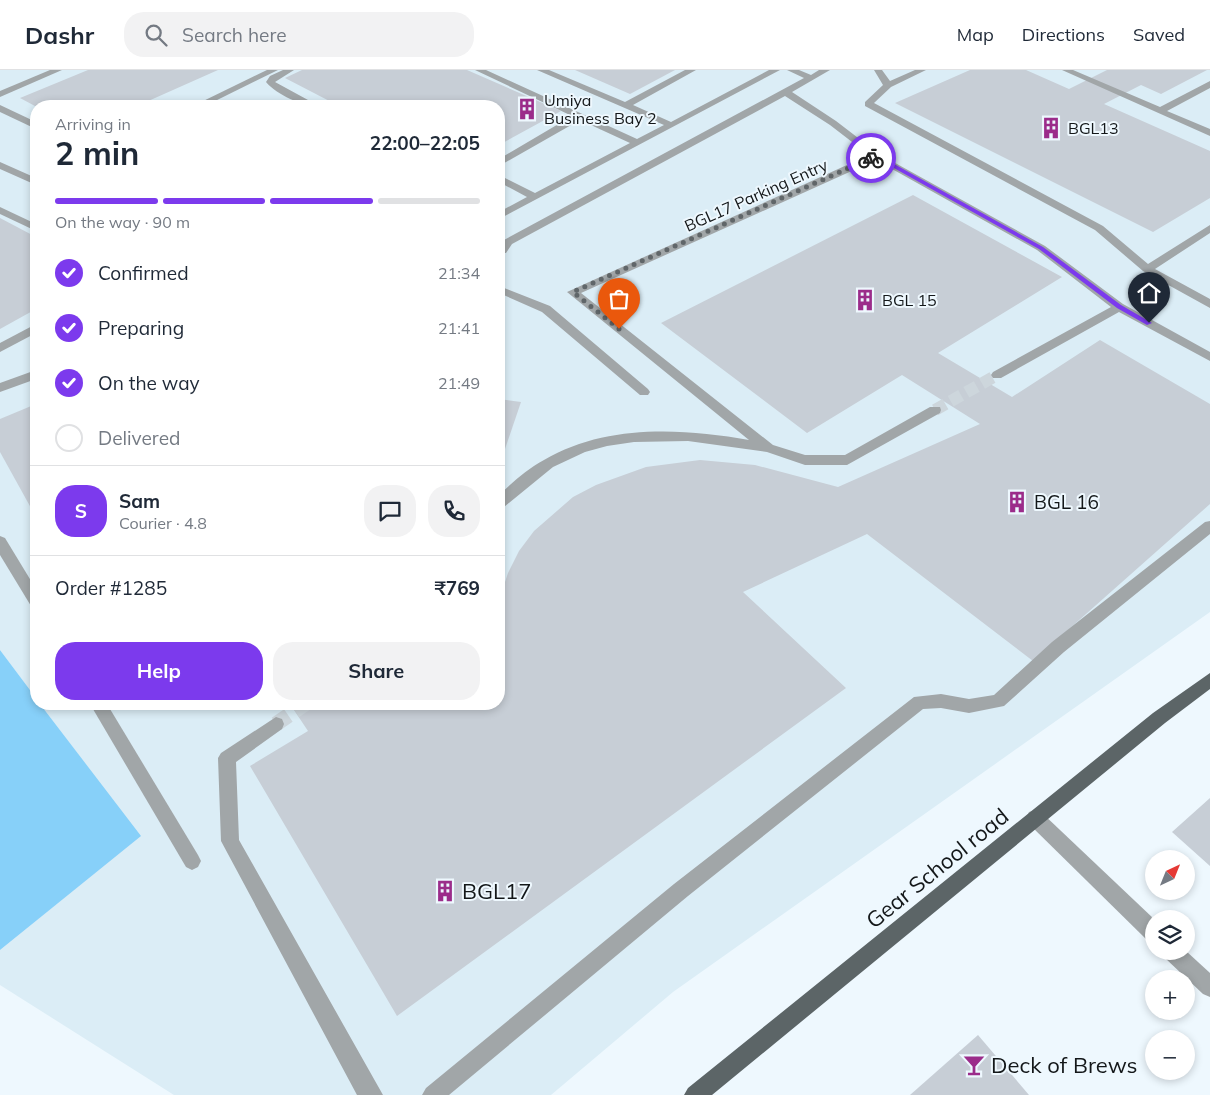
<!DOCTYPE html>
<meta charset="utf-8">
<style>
:root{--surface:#fff;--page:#f2f2f3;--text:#1f2937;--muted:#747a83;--line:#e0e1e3;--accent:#7c3aed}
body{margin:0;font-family:Mulish,sans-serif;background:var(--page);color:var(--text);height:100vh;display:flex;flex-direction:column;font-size:19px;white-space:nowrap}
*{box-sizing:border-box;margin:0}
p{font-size:16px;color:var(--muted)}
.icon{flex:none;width:28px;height:28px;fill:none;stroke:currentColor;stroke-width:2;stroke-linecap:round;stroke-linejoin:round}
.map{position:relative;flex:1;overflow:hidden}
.panel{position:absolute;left:30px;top:30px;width:475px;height:610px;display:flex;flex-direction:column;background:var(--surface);border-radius:20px;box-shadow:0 2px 8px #0003}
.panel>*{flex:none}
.needle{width:32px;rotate:43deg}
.controls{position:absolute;left:1145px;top:780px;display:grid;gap:10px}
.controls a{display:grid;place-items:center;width:50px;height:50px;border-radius:50%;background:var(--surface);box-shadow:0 2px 8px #0003;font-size:25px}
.pin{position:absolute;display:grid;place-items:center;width:42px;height:42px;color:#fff;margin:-51px -21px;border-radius:50% 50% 50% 0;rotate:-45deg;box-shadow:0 0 5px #0007}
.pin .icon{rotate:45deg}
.courier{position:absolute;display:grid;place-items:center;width:50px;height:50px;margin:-25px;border:4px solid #7c3aed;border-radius:50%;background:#fff;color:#222;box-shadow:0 1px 6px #0007}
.head em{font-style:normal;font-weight:700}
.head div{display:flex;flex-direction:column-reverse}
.head{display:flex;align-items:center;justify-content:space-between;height:85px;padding:0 25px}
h1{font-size:32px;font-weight:700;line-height:38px}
.bar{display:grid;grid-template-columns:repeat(4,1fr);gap:8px 5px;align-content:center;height:60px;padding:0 25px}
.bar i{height:6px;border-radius:4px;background:var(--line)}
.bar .selected{background:var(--accent)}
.bar p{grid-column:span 4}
.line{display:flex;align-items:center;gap:12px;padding:0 25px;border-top:1px solid var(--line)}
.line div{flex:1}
.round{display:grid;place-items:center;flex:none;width:52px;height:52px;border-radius:20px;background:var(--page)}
ol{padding:0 25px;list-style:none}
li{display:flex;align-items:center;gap:15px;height:55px}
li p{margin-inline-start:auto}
li .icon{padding:5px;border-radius:50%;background:var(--accent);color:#fff;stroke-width:4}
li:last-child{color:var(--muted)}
li i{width:28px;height:28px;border:2px solid var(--line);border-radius:50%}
.primary-button{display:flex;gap:10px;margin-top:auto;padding:10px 25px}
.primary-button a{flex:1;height:58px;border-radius:20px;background:var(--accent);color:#fff;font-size:20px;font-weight:700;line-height:58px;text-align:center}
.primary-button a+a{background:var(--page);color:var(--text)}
header{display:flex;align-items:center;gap:30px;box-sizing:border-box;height:70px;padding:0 25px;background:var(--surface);border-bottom:1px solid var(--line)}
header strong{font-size:24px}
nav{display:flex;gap:28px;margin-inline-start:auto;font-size:18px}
.search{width:350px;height:45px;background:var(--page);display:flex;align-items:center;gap:12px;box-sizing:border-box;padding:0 18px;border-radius:20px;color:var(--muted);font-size:19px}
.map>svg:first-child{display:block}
</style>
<header>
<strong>Dashr</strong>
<div class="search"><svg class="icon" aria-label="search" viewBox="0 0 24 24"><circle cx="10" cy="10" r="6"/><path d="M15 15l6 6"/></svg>Search here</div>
<nav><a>Map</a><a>Directions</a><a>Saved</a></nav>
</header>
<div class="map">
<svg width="1210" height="1025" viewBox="0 0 1210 1025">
<rect width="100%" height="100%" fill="#eef8fe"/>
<path fill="#dbedf6" d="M0,0h1210v542l-537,380 -122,103h-377l-174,-110v-35l140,-114 -100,-132h459v-598h-463v592l-36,-48z"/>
<path fill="#87d0f9" d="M0,580l36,48v6h4l101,132 -141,114z"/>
<g fill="#c7ced6">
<path d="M88,0h130l-81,36h-102l-15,-8z"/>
<path d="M302,0h165l94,41 -62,34v-39h-160l-54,-28z"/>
<path d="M575,0h100l-45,24z"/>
<path d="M970,0h56l43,19 38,-19h100l-46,24 -20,-9 -37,19 106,47v47l-57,34 -258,-129z"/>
<path d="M913,125l149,82 -124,76 74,44 88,-57 110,64v100l-177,157 -166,-127 -124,58 103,96 -449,328 -147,-250 58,-35 -18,-27h209v-104l9,-27 11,-22 15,-20 39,-34 23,-12 50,-18 54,-7 55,5 83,22 142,-63 -78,-49 -95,58 -146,-110z"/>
<path d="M0,148l36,19v72l-36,20z"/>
<path d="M499,329l22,3 -16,47 -6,-1z"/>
<path d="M36,334v113l-36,-65v-33z"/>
<path d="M1210,728v68l-38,-34z"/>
<path d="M978,965l51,60h-119z"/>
</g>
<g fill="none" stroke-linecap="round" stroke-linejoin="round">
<path stroke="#cdd6dc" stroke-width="12" stroke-dasharray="12 6" stroke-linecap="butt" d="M935,340l62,-35"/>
<path stroke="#cdd6dc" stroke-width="15" stroke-dasharray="15 8" stroke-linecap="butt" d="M276,654l29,-20"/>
<g fill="#a1a6a8" fill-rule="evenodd">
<path d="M50,0h12l-62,27v-6z"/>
<path d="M267,0h11l-73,36h-12z"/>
<path d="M283,0h11l-19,12 44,24c-17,0 -42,-11 -53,-24l4,-6z"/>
<path d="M475,0h11l151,69 27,-14 -127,-55h12l76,32 60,-32h11l-63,35 38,17 98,-52h11l-281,149v-7l28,-15 -28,-15v-7l36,18 95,-50 -50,-23 -81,46v-7l73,-43z"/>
<path d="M787,0h12l12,5 8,-5h11l-38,22 44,29 43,33 166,92 78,58 87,48v9l-91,-49 -118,66h-8l-2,-3 2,-3 118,-65 -74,-57 -161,-90 -295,133 192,152 32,10h40l85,-48h10l1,3 -1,3 -93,52h-42l-38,-13 -79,-11 -54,1 -27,4 -22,6 -32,15 -49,40 -5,1v-13c14,-13 28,-26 45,-35 61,-36 138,-32 205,-20l-182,-148 302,-137 -39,-30 -45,-29 -273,148 -6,9h-7v-5l5,-8 300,-162z"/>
<path d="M874,0h8l8,11 25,-11h11l-35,17 -17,16 229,123 45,38 62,-39v8l-55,36 55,30v9l-67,-37 -48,-41 -230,-124v-4l18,-17z"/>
<path d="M1062,0h11l87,37 50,-26v7l-43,23 43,18v7z"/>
<path d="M0,35l36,17v7l-36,-17z"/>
<path d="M0,92l36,16v7l-36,-16z"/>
<path d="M0,137l36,17v7l-36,-17z"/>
<path d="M499,216l51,20 98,83 2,3 -2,3h-8l-98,-83 -43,-19z"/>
<path d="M36,254v9l-36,19v-9z"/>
<path d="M36,300v9l-36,13v-9z"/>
<path d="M1210,451v13l-146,118 -60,54 -35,7 -28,-5 -18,1 -235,187 -239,199h-27l4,-7 248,-204 240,-187 27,-3 28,5 25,-4 58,-53 153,-120z"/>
<path d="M0,466l5,2 31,51v19l-5,-2 -31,-51z"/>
<path d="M90,634h17l91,151 3,6 -3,6 -6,3 -6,-3z"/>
<path d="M276,647l6,2 2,5 -2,5 -46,33 3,78 144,255h-26l-136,-254 -3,-83 3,-5z"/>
<path d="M1035,740l6,2 113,107v24l-7,-3 -118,-116 -3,-6 3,-6z"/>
<path d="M1162,881h24l24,22v24l-7,-3 -38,-36z"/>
</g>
<path fill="#5c6567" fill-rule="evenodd" d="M1210,603v16l-45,34 -453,372h-28l4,-7 465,-375z"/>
</g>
<path fill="#7c3aed" d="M874,85h4l165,92 78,58 31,18 -5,2 -30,-17 -78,-59 -163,-91 -7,1z"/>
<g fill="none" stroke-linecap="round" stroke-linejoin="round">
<path stroke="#606669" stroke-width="5" stroke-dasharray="0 9" d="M619,259l-46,-37 298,-134"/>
</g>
<defs>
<g id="building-bare" transform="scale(1.725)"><path d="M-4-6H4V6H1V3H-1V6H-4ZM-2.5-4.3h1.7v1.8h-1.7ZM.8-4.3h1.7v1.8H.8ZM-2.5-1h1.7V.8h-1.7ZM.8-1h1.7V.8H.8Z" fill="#9b2c8a" stroke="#eef8fe" stroke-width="2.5" paint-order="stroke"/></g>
<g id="bar-bare" transform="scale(1.725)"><path d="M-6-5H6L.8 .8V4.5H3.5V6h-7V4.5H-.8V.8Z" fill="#9b2c8a" stroke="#eef8fe" stroke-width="2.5" paint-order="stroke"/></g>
</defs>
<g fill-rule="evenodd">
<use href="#building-bare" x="527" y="39"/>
<use href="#building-bare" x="1051" y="58"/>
<use href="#building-bare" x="865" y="230"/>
<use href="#building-bare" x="1017" y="432"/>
<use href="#building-bare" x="445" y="821"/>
<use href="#bar-bare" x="974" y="995"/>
</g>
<g text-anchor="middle" stroke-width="4" stroke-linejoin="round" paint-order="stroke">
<g font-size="16" fill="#131719" stroke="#eef8fe" text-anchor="start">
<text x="544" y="36">Umiya<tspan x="544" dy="18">Business Bay 2</tspan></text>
<text x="1068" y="64">BGL13</text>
<text x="882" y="236">BGL 15</text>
</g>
<g font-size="16" fill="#131719" stroke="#eef8fe">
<text transform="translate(756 125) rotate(-24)" y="6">BGL17 Parking Entry</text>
</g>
<g font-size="19" fill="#131719" stroke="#eef8fe" text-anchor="start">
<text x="1034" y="439">BGL 16</text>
</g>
<g font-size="22" fill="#131719" stroke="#eef8fe">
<text transform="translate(937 798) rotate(-39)" y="8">Gear School road</text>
</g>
<g font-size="22" fill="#131719" stroke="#eef8fe" text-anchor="start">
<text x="462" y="829">BGL17</text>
<text x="991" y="1003">Deck of Brews</text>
</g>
</g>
</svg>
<div class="controls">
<a><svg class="needle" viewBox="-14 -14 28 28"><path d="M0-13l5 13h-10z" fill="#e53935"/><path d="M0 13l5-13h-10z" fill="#747a83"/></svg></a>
<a><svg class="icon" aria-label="layers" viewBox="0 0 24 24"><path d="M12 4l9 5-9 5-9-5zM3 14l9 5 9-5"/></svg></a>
<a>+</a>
<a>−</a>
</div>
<div class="pin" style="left:619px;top:259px;background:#ea580c"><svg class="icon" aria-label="bag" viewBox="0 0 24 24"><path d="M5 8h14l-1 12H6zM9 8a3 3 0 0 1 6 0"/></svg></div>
<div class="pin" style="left:1149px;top:253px;background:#1f2937"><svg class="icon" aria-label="home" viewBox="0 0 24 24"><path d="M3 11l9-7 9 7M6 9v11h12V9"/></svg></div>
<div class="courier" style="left:871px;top:88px"><svg class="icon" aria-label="bike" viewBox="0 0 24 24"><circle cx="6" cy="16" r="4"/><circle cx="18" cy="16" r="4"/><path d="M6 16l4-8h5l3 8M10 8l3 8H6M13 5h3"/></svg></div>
<section class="panel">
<div class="head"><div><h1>2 min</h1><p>Arriving in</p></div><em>22:00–22:05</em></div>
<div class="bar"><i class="selected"></i><i class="selected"></i><i class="selected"></i><i></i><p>On the way · 90 m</p></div>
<ol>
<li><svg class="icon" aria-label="check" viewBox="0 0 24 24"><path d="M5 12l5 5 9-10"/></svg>Confirmed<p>21:34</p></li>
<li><svg class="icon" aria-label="check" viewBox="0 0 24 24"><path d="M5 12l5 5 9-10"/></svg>Preparing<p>21:41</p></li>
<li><svg class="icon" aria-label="check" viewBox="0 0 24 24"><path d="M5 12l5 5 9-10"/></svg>On the way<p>21:49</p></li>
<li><i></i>Delivered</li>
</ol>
<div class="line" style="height:90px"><b class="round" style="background:var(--accent);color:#fff">S</b><div><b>Sam</b><p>Courier · 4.8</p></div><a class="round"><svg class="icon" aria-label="chat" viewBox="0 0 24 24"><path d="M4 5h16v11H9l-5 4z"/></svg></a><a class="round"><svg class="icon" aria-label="phone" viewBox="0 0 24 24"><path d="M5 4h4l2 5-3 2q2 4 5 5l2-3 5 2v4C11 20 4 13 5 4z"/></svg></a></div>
<div class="line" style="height:65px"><div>Order #1285</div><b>₹769</b></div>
<div class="primary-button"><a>Help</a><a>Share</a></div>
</section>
</div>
